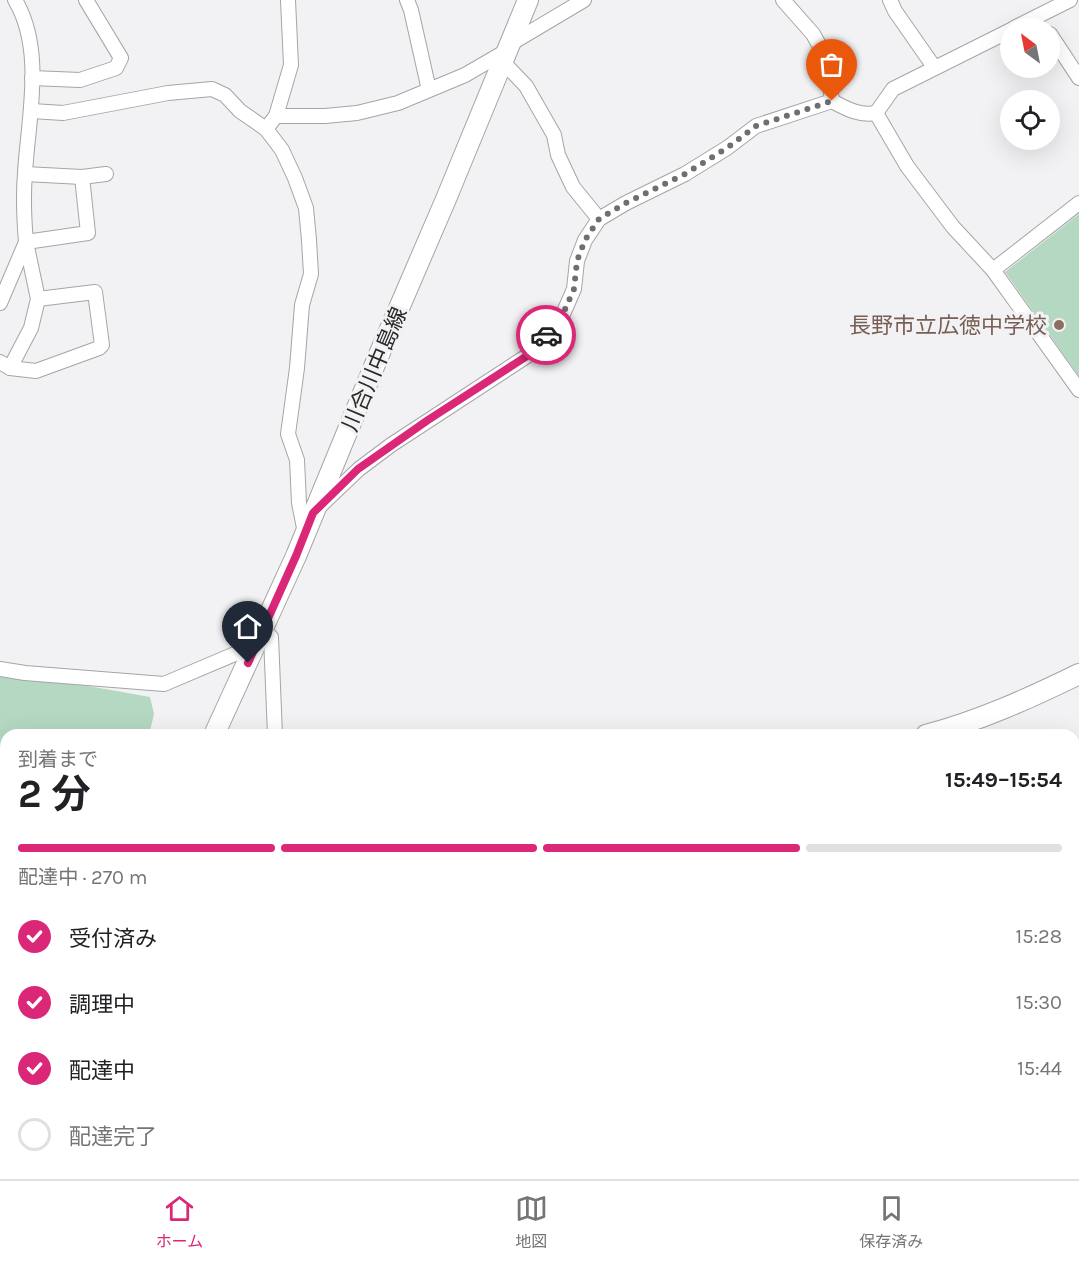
<!DOCTYPE html>
<html lang="ja">
<meta charset="utf-8">
<style>
:root{--surface:#fff;--page:#f6f6f6;--text:#202124;--muted:#757577;--line:#e0e0e0;--accent:#db2777}
body{margin:0;font-family:Karla,"Noto Sans JP",sans-serif;background:var(--page);color:var(--text);height:100vh;display:flex;flex-direction:column;font-size:22px;white-space:nowrap}
*{box-sizing:border-box;margin:0}
p{font-size:20px;color:var(--muted)}
.icon{flex:none;width:33px;height:33px;fill:none;stroke:currentColor;stroke-width:2;stroke-linecap:round;stroke-linejoin:round}
.map{position:relative;flex:1;overflow:hidden}
.sheet{position:absolute;left:0px;top:729px;width:1080px;height:450px;display:flex;flex-direction:column;background:var(--surface);border-radius:18px 18px 0 0;box-shadow:0 6px 24px #0002}
.sheet>*{flex:none}
.needle{width:39px;rotate:328deg}
.tools{position:absolute;left:1000px;top:18px;display:grid;gap:12px}
.tools a{display:grid;place-items:center;width:60px;height:60px;border-radius:50%;background:var(--surface);box-shadow:0 6px 24px #0002;font-size:30px}
.pin{position:absolute;display:grid;place-items:center;width:51px;height:51px;color:#fff;margin:-62px -26px;border-radius:50% 50% 50% 0;rotate:-45deg;box-shadow:0 0 6px #0007}
.pin .icon{rotate:45deg}
.courier{position:absolute;display:grid;place-items:center;width:60px;height:60px;margin:-30px;border:4px solid #db2777;border-radius:50%;background:#fff;color:#222;box-shadow:0 2px 8px #0007}
.headline em{font-style:normal;font-weight:700}
.headline div{display:flex;flex-direction:column-reverse}
.headline{display:flex;align-items:center;justify-content:space-between;height:102px;padding:0 18px}
h1{font-size:39px;font-weight:700;line-height:45px}
.bar{display:grid;grid-template-columns:repeat(4,1fr);gap:9px 6px;align-content:center;height:72px;padding:0 18px}
.bar i{height:8px;border-radius:4px;background:var(--line)}
.bar .selected{background:var(--accent)}
.bar p{grid-column:span 4}
ol{padding:0 18px;list-style:none}
li{display:flex;align-items:center;gap:18px;height:66px}
li p{margin-inline-start:auto}
li .icon{padding:6px;border-radius:50%;background:var(--accent);color:#fff;stroke-width:4}
li:last-child{color:var(--muted)}
li i{width:33px;height:33px;border:3px solid var(--line);border-radius:50%}
.tab-bar{display:flex;justify-content:space-around;align-items:center;height:84px;border-top:2px solid var(--line);background:var(--surface);font-size:16px;color:var(--muted)}
.tab-bar a{display:grid;justify-items:center;gap:3px}
.tab-bar .selected{color:var(--accent)}
.map>svg:first-child{display:block}
</style>
<div class="map">
<svg width="1079" height="1179" viewBox="0 0 1079 1179">
<rect width="100%" height="100%" fill="#f2f2f4"/>
<g fill="#b4d8c1">
<path d="M1079,214v162l-74,-104z"/>
<path d="M0,674l60,7 90,16 4,17 -5,21h-143v181l-6,1z"/>
</g>
<g fill="none" stroke-linecap="round" stroke-linejoin="round">
<g stroke="#a5a5a6" stroke-width="16">
<g id="street">
<path d="M15,0c30,50 13,119 10,173 -2,24 -1,46 1,69l62,-9 -6,-56"/>
<path d="M407,0l4,10 18,80"/>
<path d="M783,0l30,34 14,25 5,42"/>
<path d="M890,0l5,11 39,56"/>
<path d="M1014,28l56,-28"/>
<path d="M1050,34l29,44"/>
<path d="M510,44l74,-44"/>
<path d="M503,62l23,24 28,49 4,20 15,32 26,32"/>
<path d="M32,78l48,2 36,-12 5,-10 -35,-58"/>
<path d="M32,111l31,2 105,-20 44,-4 13,6 15,16 26,18 10,-13 15,-51 -3,-65"/>
<path d="M276,116h49l32,-3 41,-10 67,-28 43,-25"/>
<path d="M266,129l16,21 13,28 11,30 3,32 2,34 -9,31 -5,63 -9,66 9,26 2,43 6,30"/>
<path d="M25,174l57,3 24,-3"/>
<path d="M1079,203l-86,67 86,120"/>
<path d="M993,270l-40,-43 -46,-61 -31,-53 17,-24 118,-59"/>
<path d="M0,303l26,-61"/>
<path d="M0,362l10,6 26,3 63,-23 3,-3 -7,-53 -57,7"/>
<path d="M10,368l21,-40 7,-29 -12,-57"/>
<path d="M319,507l40,-38 32,-24 136,-89 36,-42 11,-25 3,-28 8,-21 14,-21 27,-16 59,-29 42,-26 29,-22 76,-25c15,8 27,15 44,12"/>
<path d="M263,630l8,7 4,98"/>
<path d="M0,669l25,4 139,11 92,-39"/>
<path d="M1074,872h5"/>
<path d="M1074,1140l5,1"/>
<path d="M0,1169l13,10"/>
<path d="M657,1173v6"/>
<path d="M249,1179l104,-6"/>
</g>
</g>
<g stroke="#a5a5a6" stroke-width="22">
<g id="secondary">
<path d="M214,735l82,-179 82,-199 68,-158 82,-199"/>
<path d="M926,735c53,-14 104,-37 153,-61"/>
<path d="M0,968l6,-2"/>
<path d="M15,1179l2,-6"/>
</g>
</g>
<use href="#street" stroke="#fff" stroke-width="14"/>
<use href="#secondary" stroke="#fff" stroke-width="20"/>
</g>
<g fill="none" stroke-linecap="round" stroke-linejoin="round">
<path stroke="#6f6f70" stroke-width="6" stroke-dasharray="0 10.8" d="M546,335l17,-21 11,-25 3,-28 8,-21 14,-21 27,-16 59,-29 42,-26 29,-22 76,-25"/>
<path stroke="#db2777" stroke-width="8" d="M248,663l48,-107 17,-43 45,-44 70,-49 99,-64 19,-21"/>
</g>
<circle fill="#8d6e63" stroke="#f2f2f4" stroke-width="2" cx="1059" cy="325" r="6"/>
<g text-anchor="middle" stroke-width="6" stroke-linejoin="round" paint-order="stroke">
<g font-size="22" fill="#785e54" stroke="#f2f2f4" text-anchor="end">
<text x="1047" y="333">長野市立広徳中学校</text>
</g>
<g font-size="22" fill="#292929" stroke="#f2f2f4">
<text transform="translate(374 369) rotate(-67)" y="8">川合川中島線</text>
</g>
</g>
</svg>
<div class="tools">
<a><svg class="needle" viewBox="-14 -14 28 28"><path d="M0-13l5 13h-10z" fill="#e53935"/><path d="M0 13l5-13h-10z" fill="#757577"/></svg></a>
<a><svg class="icon" aria-label="locate" viewBox="0 0 24 24"><circle cx="12" cy="12" r="6"/><path d="M12 2v4M12 18v4M2 12h4M18 12h4"/></svg></a>
</div>
<div class="pin" style="left:832px;top:101px;background:#ea580c"><svg class="icon" aria-label="bag" viewBox="0 0 24 24"><path d="M5 8h14l-1 12H6zM9 8a3 3 0 0 1 6 0"/></svg></div>
<div class="pin" style="left:248px;top:663px;background:#1f2937"><svg class="icon" aria-label="home" viewBox="0 0 24 24"><path d="M3 11l9-7 9 7M6 9v11h12V9"/></svg></div>
<div class="courier" style="left:546px;top:335px"><svg class="icon" aria-label="car" viewBox="0 0 24 24"><path d="M5 17H2v-5l4-1 3-4h7l3 4 3 1v5h-3M9 17h6M6 11h13"/><circle cx="7" cy="17" r="2"/><circle cx="17" cy="17" r="2"/></svg></div>
<section class="sheet">
<div class="headline"><div><h1>2 分</h1><p>到着まで</p></div><em>15:49–15:54</em></div>
<div class="bar"><i class="selected"></i><i class="selected"></i><i class="selected"></i><i></i><p>配達中 · 270 m</p></div>
<ol>
<li><svg class="icon" aria-label="check" viewBox="0 0 24 24"><path d="M5 12l5 5 9-10"/></svg>受付済み<p>15:28</p></li>
<li><svg class="icon" aria-label="check" viewBox="0 0 24 24"><path d="M5 12l5 5 9-10"/></svg>調理中<p>15:30</p></li>
<li><svg class="icon" aria-label="check" viewBox="0 0 24 24"><path d="M5 12l5 5 9-10"/></svg>配達中<p>15:44</p></li>
<li><i></i>配達完了</li>
</ol>
</section>
</div>
<nav class="tab-bar">
<a class="selected"><svg class="icon" aria-label="home" viewBox="0 0 24 24"><path d="M3 11l9-7 9 7M6 9v11h12V9"/></svg>ホーム</a>
<a><svg class="icon" aria-label="map" viewBox="0 0 24 24"><path d="M3 6l6-2 6 2 6-2v14l-6 2-6-2-6 2zM9 4v14M15 6v14"/></svg>地図</a>
<a><svg class="icon" aria-label="saved" viewBox="0 0 24 24"><path d="M7 4h10v16l-5-4-5 4z"/></svg>保存済み</a>
</nav>
